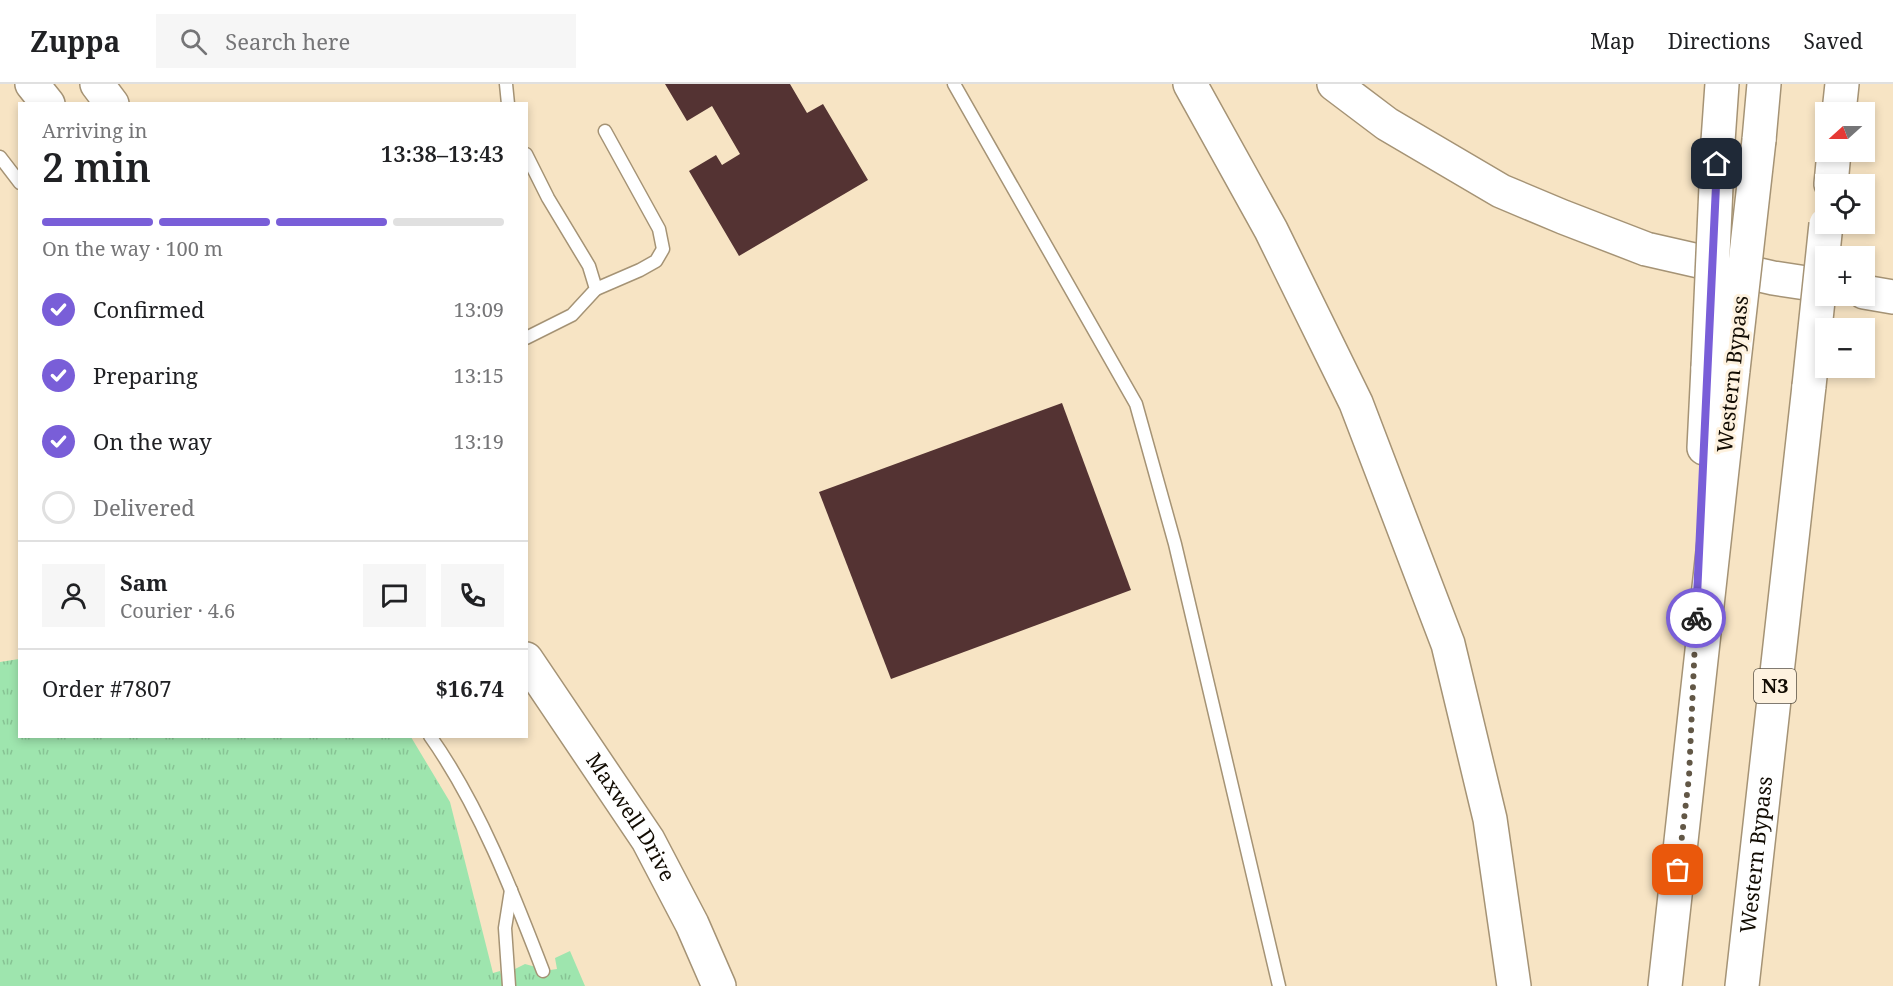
<!DOCTYPE html>
<meta charset="utf-8">
<style>
:root{--surface:#fff;--page:#f6f6f6;--text:#202124;--muted:#757577;--line:#e0e0e0;--accent:#795ed8}
body{margin:0;font-family:"Noto Serif",serif;background:var(--page);color:var(--text);height:100vh;display:flex;flex-direction:column;font-size:22px;white-space:nowrap}
*{box-sizing:border-box;margin:0}
p{font-size:20px;color:var(--muted)}
.icon{flex:none;width:33px;height:33px;fill:none;stroke:currentColor;stroke-width:2;stroke-linecap:round;stroke-linejoin:round}
.map{position:relative;flex:1;overflow:hidden}
.panel{position:absolute;left:18px;top:18px;width:510px;height:636px;display:flex;flex-direction:column;background:var(--surface);border-radius:0px;box-shadow:0 3px 9px #0003}
.panel>*{flex:none}
.needle{width:39px;rotate:249deg}
.fabs{position:absolute;left:1815px;top:18px;display:grid;gap:12px}
.fabs a{display:grid;place-items:center;width:60px;height:60px;border-radius:0px;background:var(--surface);box-shadow:0 3px 9px #0003;font-size:30px}
.pin{position:absolute;display:grid;place-items:center;width:51px;height:51px;color:#fff;margin:-26px;border-radius:12px;box-shadow:0 3px 9px #0006}
.courier{position:absolute;display:grid;place-items:center;width:60px;height:60px;margin:-30px;border:4px solid #795ed8;border-radius:50%;background:#fff;color:#222;box-shadow:0 2px 8px #0007}
.head em{font-style:normal;font-weight:600}
.head div{display:flex;flex-direction:column-reverse}
.head{display:flex;align-items:center;justify-content:space-between;height:102px;padding:0 24px}
h1{font-size:39px;font-weight:600;line-height:45px}
.bar{display:grid;grid-template-columns:repeat(4,1fr);gap:9px 6px;align-content:center;height:72px;padding:0 24px}
.bar i{height:8px;border-radius:4px;background:var(--line)}
.bar .active{background:var(--accent)}
.bar p{grid-column:span 4}
.line{display:flex;align-items:center;gap:15px;padding:0 24px;border-top:2px solid var(--line)}
.line div{flex:1}
.round{display:grid;place-items:center;flex:none;width:63px;height:63px;border-radius:0px;background:var(--page)}
ol{padding:0 24px;list-style:none}
li{display:flex;align-items:center;gap:18px;height:66px}
li p{margin-inline-start:auto}
li .icon{padding:6px;border-radius:50%;background:var(--accent);color:#fff;stroke-width:4}
li:last-child{color:var(--muted)}
li i{width:33px;height:33px;border:3px solid var(--line);border-radius:50%}
header{display:flex;align-items:center;gap:36px;box-sizing:border-box;height:84px;padding:0 30px;background:var(--surface);border-bottom:2px solid var(--line)}
header strong{font-size:28px}
nav{display:flex;gap:33px;margin-inline-start:auto;font-size:21px}
.search{width:420px;height:54px;background:var(--page);display:flex;align-items:center;gap:15px;box-sizing:border-box;padding:0 21px;border-radius:0px;color:var(--muted);font-size:22px}
.map>svg:first-child{display:block}
</style>
<header>
<strong>Zuppa</strong>
<div class="search"><svg class="icon" aria-label="search" viewBox="0 0 24 24"><circle cx="10" cy="10" r="6"/><path d="M15 15l6 6"/></svg>Search here</div>
<nav><a>Map</a><a>Directions</a><a>Saved</a></nav>
</header>
<div class="map">
<svg width="1893" height="902" viewBox="0 0 1893 902">
<defs>
<pattern id="grass-tufts" width="24" height="20" patternUnits="userSpaceOnUse" patternTransform="scale(1.5)"><rect width="24" height="20" fill="#9ee5ae"/><path d="M3 7l-1-3M5 7V3M7 7l1-3M15 17l-1-3M17 17v-4M19 17l1-3" fill="none" stroke="#87c394"/></pattern>
</defs>
<rect width="100%" height="100%" fill="#f7e4c4"/>
<path fill="url(#grass-tufts)" d="M19,575l1,77 391,1 39,65 43,171 7,-2 2,7 13,-2v-7l10,-5 11,3 1,5 20,-3 -2,-11 15,-7 15,35h-585v-324z"/>
<g fill="#543333">
<path d="M665,0h125l17,29 16,-9 45,76 -129,76 -50,-85 27,-16 6,10 18,-11 -28,-48 -25,15z"/>
<path d="M1062,319l69,187 -240,89 -72,-187z"/>
</g>
<g fill="none" stroke-linecap="round" stroke-linejoin="round">
<g stroke="#a59375" stroke-width="15">
<g id="service">
<path d="M506,0l2,20"/>
<path d="M954,0l182,320 39,140 104,442"/>
<path d="M526,70l22,44 41,68 7,23 -24,26 -46,23"/>
<path d="M0,73l20,26"/>
<path d="M596,205l44,-19 16,-9 7,-12 -4,-20 -54,-98"/>
<path d="M430,652c49,69 83,157 113,235"/>
<path d="M509,902l-4,-58 6,-38"/>
</g>
</g>
<g stroke="#a59375" stroke-width="36">
<g id="secondary">
<path d="M32,0l16,20"/>
<path d="M97,0l15,20"/>
<path id="s1" d="M526,575l122,181 44,84 27,62"/>
</g>
</g>
<g stroke="#a59375" stroke-width="36">
<g id="motorway">
<path d="M1190,0l81,146 85,173 92,241 42,175 24,167"/>
<path d="M1334,0l53,40 114,67 62,26 83,32 127,29 53,8"/>
<path d="M1839,28l3,-28"/>
<path d="M1759,56l5,-56"/>
<path d="M1718,57l4,-57"/>
<path d="M1831,100l3,-32"/>
<path d="M1864,208l29,5"/>
<path d="M1704,364l4,-81"/>
<path d="M1665,902l68,-616"/>
<path id="s2" d="M1742,902l67,-600"/>
</g>
</g>
<use href="#service" stroke="#fff" stroke-width="12"/>
<use href="#secondary" stroke="#fff" stroke-width="33"/>
<use href="#motorway" stroke="#fff" stroke-width="33"/>
<g stroke="#a59375" stroke-width="36" stroke-linecap="butt">
<g id="motorway-bridge">
<path d="M1708,283l10,-226"/>
<path d="M1733,286l26,-230"/>
<path d="M1809,302l17,-162"/>
</g>
</g>
<use href="#motorway-bridge" stroke="#fff" stroke-width="33"/>
</g>
<g fill="none" stroke-linecap="round" stroke-linejoin="round">
<path stroke="#625746" stroke-width="6" stroke-dasharray="0 10.8" d="M1678,786l11,-93 7,-159"/>
<path stroke="#795ed8" stroke-width="8" d="M1696,534l21,-454"/>
</g>
<g text-anchor="middle" stroke-width="6" stroke-linejoin="round" paint-order="stroke">
<rect fill="#fef2df" stroke="#585044" stroke-width="1.5" x="1754" y="585" width="42" height="34" rx="4.5"/>
<g font-size="20" font-weight="bold" fill="#110b02">
<text x="1775" y="609">N3</text>
</g>
<g font-size="21" fill="#110b02" stroke="#fef2df">
<text transform="translate(1733 290) rotate(-84)" y="7">Western Bypass</text>
<text dy="7" stroke="none"><textPath href="#s1" startOffset="190">Maxwell Drive</textPath></text>
<text dy="7" stroke="none"><textPath href="#s2" startOffset="132">Western Bypass</textPath></text>
</g>
</g>
</svg>
<div class="fabs">
<a><svg class="needle" viewBox="-14 -14 28 28"><path d="M0-13l5 13h-10z" fill="#e53935"/><path d="M0 13l5-13h-10z" fill="#757577"/></svg></a>
<a><svg class="icon" aria-label="locate" viewBox="0 0 24 24"><circle cx="12" cy="12" r="6"/><path d="M12 2v4M12 18v4M2 12h4M18 12h4"/></svg></a>
<a>+</a>
<a>−</a>
</div>
<div class="pin" style="left:1678px;top:786px;background:#ea580c"><svg class="icon" aria-label="bag" viewBox="0 0 24 24"><path d="M5 8h14l-1 12H6zM9 8a3 3 0 0 1 6 0"/></svg></div>
<div class="pin" style="left:1717px;top:80px;background:#1f2937"><svg class="icon" aria-label="home" viewBox="0 0 24 24"><path d="M3 11l9-7 9 7M6 9v11h12V9"/></svg></div>
<div class="courier" style="left:1696px;top:534px"><svg class="icon" aria-label="bike" viewBox="0 0 24 24"><circle cx="6" cy="16" r="4"/><circle cx="18" cy="16" r="4"/><path d="M6 16l4-8h5l3 8M10 8l3 8H6M13 5h3"/></svg></div>
<section class="panel">
<div class="head"><div><h1>2 min</h1><p>Arriving in</p></div><em>13:38–13:43</em></div>
<div class="bar"><i class="active"></i><i class="active"></i><i class="active"></i><i></i><p>On the way · 100 m</p></div>
<ol>
<li><svg class="icon" aria-label="check" viewBox="0 0 24 24"><path d="M5 12l5 5 9-10"/></svg>Confirmed<p>13:09</p></li>
<li><svg class="icon" aria-label="check" viewBox="0 0 24 24"><path d="M5 12l5 5 9-10"/></svg>Preparing<p>13:15</p></li>
<li><svg class="icon" aria-label="check" viewBox="0 0 24 24"><path d="M5 12l5 5 9-10"/></svg>On the way<p>13:19</p></li>
<li><i></i>Delivered</li>
</ol>
<div class="line" style="height:108px"><a class="round"><svg class="icon" aria-label="person" viewBox="0 0 24 24"><circle cx="12" cy="8" r="4"/><path d="M4 21q1-7 8-7t8 7"/></svg></a><div><b>Sam</b><p>Courier · 4.6</p></div><a class="round"><svg class="icon" aria-label="chat" viewBox="0 0 24 24"><path d="M4 5h16v11H9l-5 4z"/></svg></a><a class="round"><svg class="icon" aria-label="phone" viewBox="0 0 24 24"><path d="M5 4h4l2 5-3 2q2 4 5 5l2-3 5 2v4C11 20 4 13 5 4z"/></svg></a></div>
<div class="line" style="height:78px"><div>Order #7807</div><b>$16.74</b></div>
</section>
</div>
